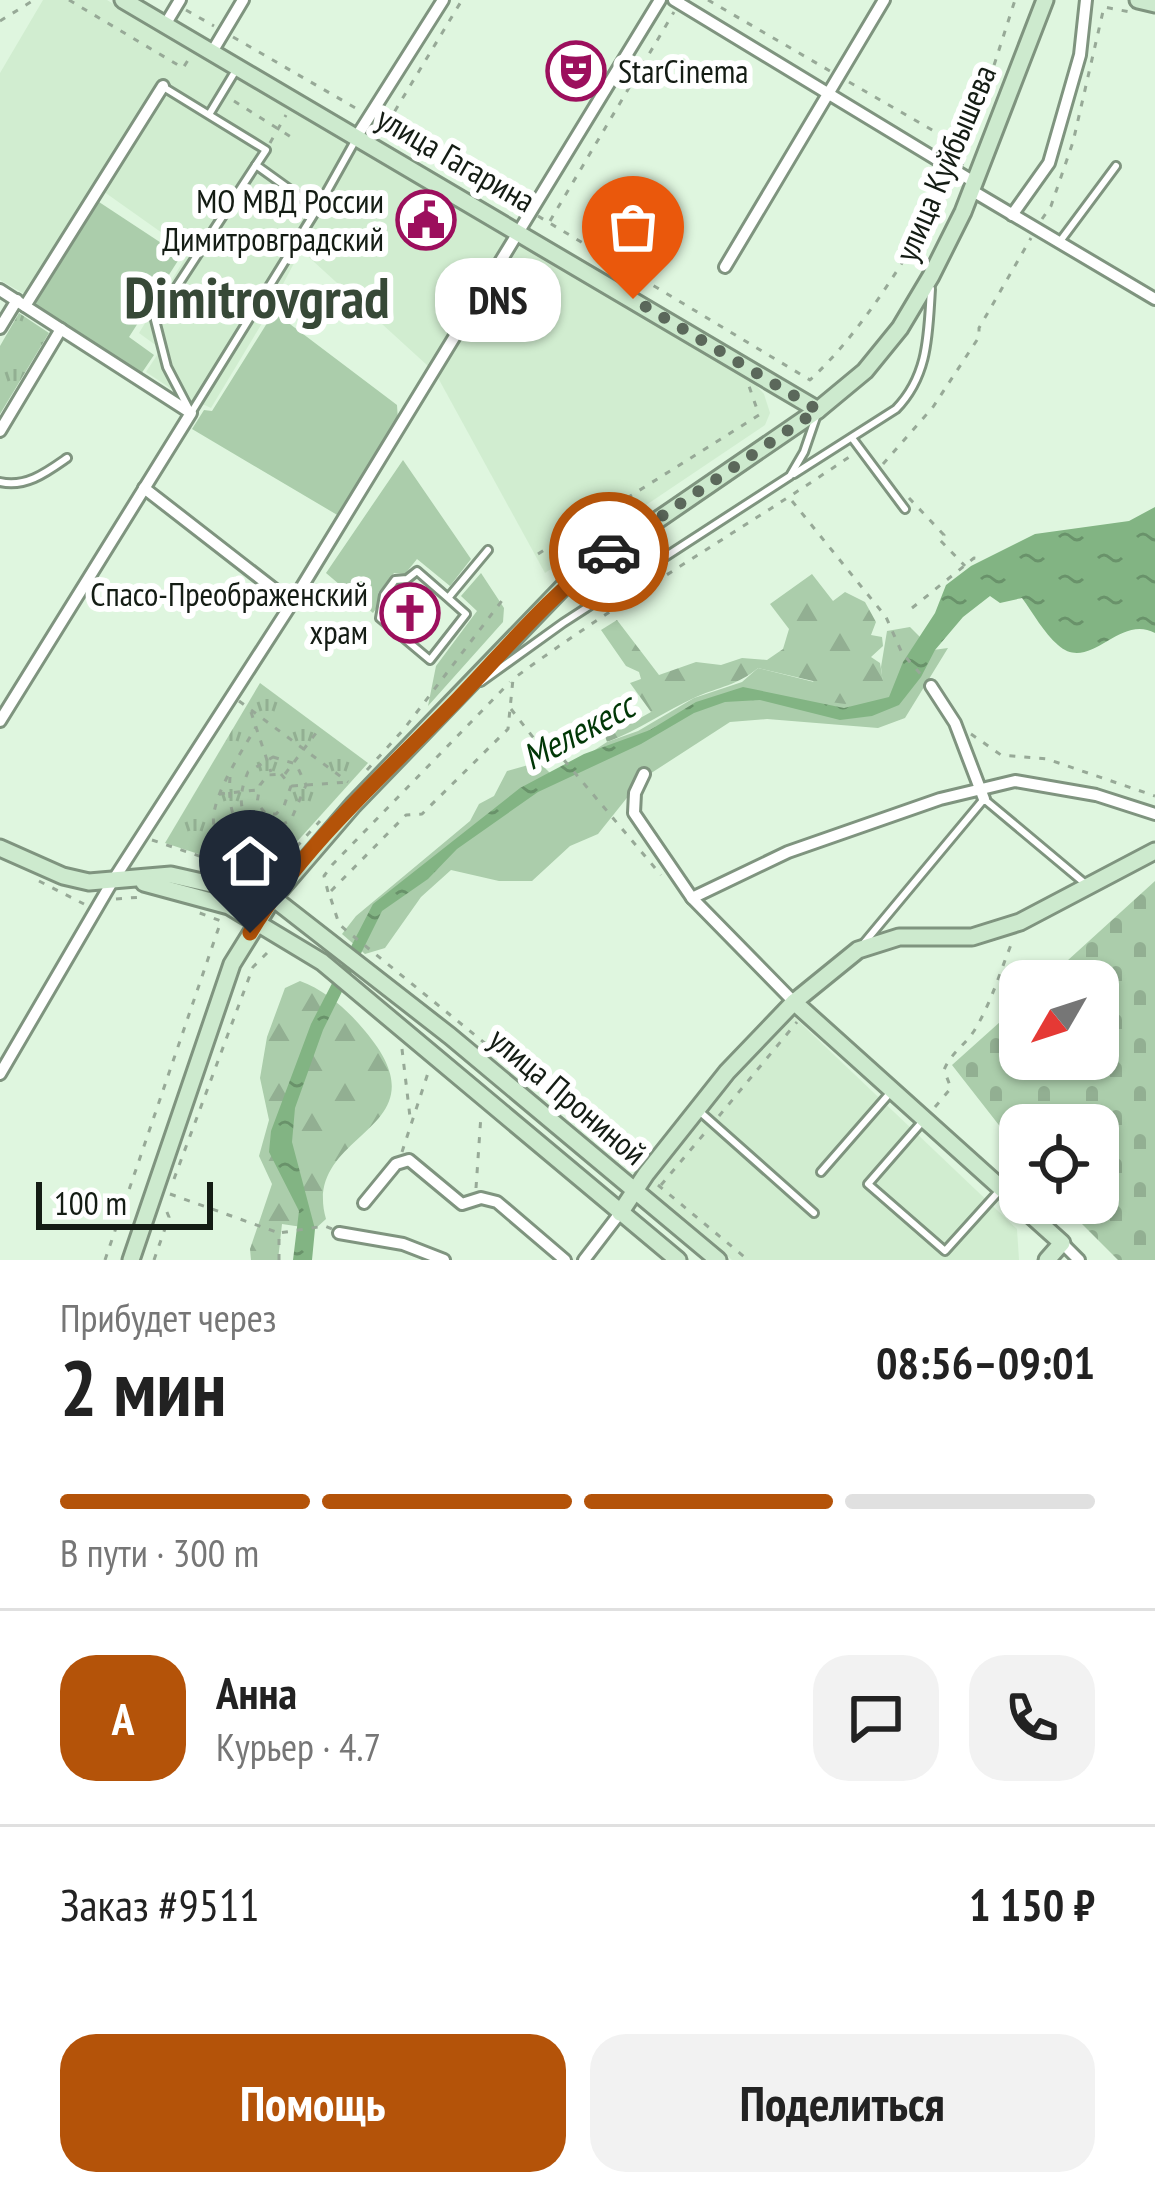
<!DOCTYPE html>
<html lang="ru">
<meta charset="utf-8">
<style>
:root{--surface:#fff;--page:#f2f2f2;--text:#222;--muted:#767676;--line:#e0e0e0;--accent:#b45309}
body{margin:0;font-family:"PT Sans Narrow",sans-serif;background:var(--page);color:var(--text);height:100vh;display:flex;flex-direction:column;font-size:45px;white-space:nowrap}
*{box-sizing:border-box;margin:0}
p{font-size:39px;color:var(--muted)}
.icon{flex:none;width:66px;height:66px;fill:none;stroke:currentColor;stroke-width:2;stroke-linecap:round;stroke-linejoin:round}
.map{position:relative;height:1260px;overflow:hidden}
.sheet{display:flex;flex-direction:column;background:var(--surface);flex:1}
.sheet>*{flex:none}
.needle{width:78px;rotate:231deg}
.tools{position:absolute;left:999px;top:960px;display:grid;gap:24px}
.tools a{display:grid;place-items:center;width:120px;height:120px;border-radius:24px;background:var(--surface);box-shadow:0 3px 9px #0004;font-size:60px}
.scale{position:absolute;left:36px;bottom:30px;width:177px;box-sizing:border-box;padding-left:12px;border:6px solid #141c14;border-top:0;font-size:33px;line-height:42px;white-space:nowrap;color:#141c14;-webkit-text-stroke:9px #fff;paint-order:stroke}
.pin{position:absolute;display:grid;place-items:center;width:102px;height:102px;color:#fff;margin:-123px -51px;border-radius:50% 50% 50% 0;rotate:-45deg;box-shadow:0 0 12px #0007}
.pin .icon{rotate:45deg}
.courier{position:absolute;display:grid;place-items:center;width:120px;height:120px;margin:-60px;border:9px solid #b45309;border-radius:50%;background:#fff;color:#222;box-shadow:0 3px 15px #0007}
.bubble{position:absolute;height:84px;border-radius:36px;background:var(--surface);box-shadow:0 3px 9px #0004;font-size:39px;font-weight:800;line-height:84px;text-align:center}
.head em{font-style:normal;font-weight:800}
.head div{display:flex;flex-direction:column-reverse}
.head{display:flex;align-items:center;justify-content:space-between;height:204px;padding:0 60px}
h1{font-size:78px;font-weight:800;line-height:90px}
.bar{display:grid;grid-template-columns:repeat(4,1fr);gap:18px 12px;align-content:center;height:144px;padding:0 60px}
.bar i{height:15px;border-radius:9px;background:var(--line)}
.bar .current{background:var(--accent)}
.bar p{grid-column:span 4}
.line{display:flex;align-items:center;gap:30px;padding:0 60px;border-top:3px solid var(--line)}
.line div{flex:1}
.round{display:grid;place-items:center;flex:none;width:126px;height:126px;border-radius:36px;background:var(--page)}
.action{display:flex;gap:24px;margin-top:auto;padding:24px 60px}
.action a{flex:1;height:138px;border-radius:36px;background:var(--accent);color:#fff;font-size:48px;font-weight:800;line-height:138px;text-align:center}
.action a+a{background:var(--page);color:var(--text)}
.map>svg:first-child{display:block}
</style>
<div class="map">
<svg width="1155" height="1260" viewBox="0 0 1155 1260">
<defs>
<pattern id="forest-firs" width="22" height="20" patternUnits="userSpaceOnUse" patternTransform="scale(3)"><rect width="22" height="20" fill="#abcdab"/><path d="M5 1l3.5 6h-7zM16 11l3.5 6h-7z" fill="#92af92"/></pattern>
<pattern id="cemetery-stones" width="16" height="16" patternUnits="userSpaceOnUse" patternTransform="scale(3)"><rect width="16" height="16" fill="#abcdab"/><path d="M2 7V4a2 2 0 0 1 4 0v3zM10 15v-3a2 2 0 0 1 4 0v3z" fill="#92af92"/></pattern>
<pattern id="park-tufts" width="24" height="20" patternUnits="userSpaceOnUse" patternTransform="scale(3)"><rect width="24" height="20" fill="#abcdab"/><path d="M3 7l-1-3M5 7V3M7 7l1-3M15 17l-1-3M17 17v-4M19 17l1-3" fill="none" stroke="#92af92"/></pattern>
<pattern id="water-ripples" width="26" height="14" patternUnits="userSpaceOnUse" patternTransform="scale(3)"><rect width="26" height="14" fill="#82b483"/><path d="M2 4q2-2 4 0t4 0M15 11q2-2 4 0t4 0" fill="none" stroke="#69926a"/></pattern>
</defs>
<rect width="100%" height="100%" fill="#dff6df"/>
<g fill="#d1edd0">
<path d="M43,0h64l399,238 -78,128 -127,-116 -37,70 -53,88 -11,-5 -3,3 -51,-34 15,-23 -22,-16 50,-81 -96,-68 -67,111 -26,-15v-207z"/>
<path d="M521,244l232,138 11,12 6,19 -5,12 -220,148 -108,-197z"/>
<path d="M791,1014l226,215 2,31h-287l-88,-74z"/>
</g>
<g fill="#abcdab">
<path d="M99,202l82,54 -52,81 25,18 -13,19 -106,-70z"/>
<path d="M274,312l123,93 1,16 -59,95 -147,-87 12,-19 8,1z"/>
<path d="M403,460l68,99 -21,27 -33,-27 -12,15 -11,-1 -16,20 2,10 -7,10 -47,-40z"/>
<path d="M481,573l23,35 -1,14 -75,84 8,-40 41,-55 -16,-15z"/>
<path d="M910,627l23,23 15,-2 -43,70 -27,10 -111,-9 -37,3 -88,57 -44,55 -28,12 -38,35h-33l-48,-11 -30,27 -36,51 -20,6 -23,-20 14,-18 114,-95 9,-17 15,-8 13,-25 32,-9 11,11 28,-12 29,-19 31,-11 56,-33 48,-16 16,-14 56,14 69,3 -2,-18 6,-36z"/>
</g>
<g fill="url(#forest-firs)">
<path d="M812,574l21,27 12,-9 20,10 11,20 -5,13 11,2 1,9 -12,11 9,6 5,30 -40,11 -22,-3 -10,-20 -55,-13c-20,17 -39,19 -62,29 -31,14 -57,33 -89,45l-5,-15 25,-13 6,8 18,-10 -21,-29 11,-4 -2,-7 -13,-6 -25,-36 16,-10 42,55 37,-13 25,3 21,-7 25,2 16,-11 6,-20 -19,-25z"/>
<path d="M300,981c25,9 48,29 65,50 86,102 -65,98 -39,188l-11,10 -33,-5 -4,36h-27l-1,-11 22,-65 -13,-28 10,-36 -9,-42 7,-41 18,-49z"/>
</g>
<path fill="url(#cemetery-stones)" d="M1155,881v379h-37l-57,-57h37v-78h-78v27l-68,-87 68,-61v55h78v-78h-53z"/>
<g fill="url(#park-tufts)">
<path d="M19,313l30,20 -49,81v-68z"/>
<path d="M260,683l108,80 -102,113 -101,-33z"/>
</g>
<path fill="url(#water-ripples)" d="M1155,507v126c-36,-20 -65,41 -97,12 -14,-12 -25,-32 -36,-47l-22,5 -10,-7 -27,21 -28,33 -14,27 -22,28 -27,11 -32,4 -80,-20 -35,2 -31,11 -53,31 -103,48 -81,57 -29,30 -46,32 -59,119 -28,78 -3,34 23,87 -3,31h-19l6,-49 -30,-59 2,-21 40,-107 62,-120 147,-116 64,-34 66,-24 46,-28 47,-15 101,21 45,-11 14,-35 32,-49 11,-28 25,-19 64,-32 94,-13z"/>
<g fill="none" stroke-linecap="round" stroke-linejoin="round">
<g stroke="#7f947f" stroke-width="12">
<g id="lane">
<path d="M165,88l101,62 -10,15 61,44"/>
<path d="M210,113l26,-43"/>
<path d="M256,165l-101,155 12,47 24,46 126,-204 38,-68"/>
<path d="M1061,240l55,-74"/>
<path d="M852,438l53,71"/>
<path d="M794,474l102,-65c33,-34 32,-75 35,-120"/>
<path d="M0,482c26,6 47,-10 67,-24"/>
<path d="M448,598l18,16 -36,46 -50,-42 4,-23 11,-15 12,-1 10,-8 31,27 40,-48"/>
<path d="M481,682l82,-59 227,-147 14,-24 12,-35"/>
<path d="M864,943l120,-144 104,87"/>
<path d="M698,1110l116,103"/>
<path d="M922,1122l-54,62 77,67 56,-62"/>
<path d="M821,1172l69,-79"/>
</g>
</g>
<g stroke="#7f947f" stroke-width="16">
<g id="street">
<path d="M674,0l300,182"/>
<path d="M165,25l15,-25"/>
<path d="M212,52l31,-52"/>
<path d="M357,136l86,-136"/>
<path d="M971,190l184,109"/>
<path d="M1012,215l37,-52 31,-108 6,-55"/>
<path d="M725,267l159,-267"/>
<path d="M0,290l191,123 -191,308"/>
<path d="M25,306l138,-220"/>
<path d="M0,328l17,-28"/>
<path d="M0,431l61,-102"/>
<path d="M144,488l148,115"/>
<path d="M931,686l24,37 29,76"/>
<path d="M644,774l-9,19 -1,20 58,85 96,-46 152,-53 75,-18 81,14 59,19"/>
<path d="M692,898l102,104"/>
<path d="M0,1074l112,-192 180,-279 368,-603"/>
<path d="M364,1203l32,-39 13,-4 53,44 19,-6 16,4 68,58"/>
<path d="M339,1233l64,11 41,16"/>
<path d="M1062,1243l17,17"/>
<path d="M584,1260l36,-47"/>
</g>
</g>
<g stroke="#7f947f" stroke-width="21">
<g id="secondary">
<path d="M123,0l695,410"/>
<path d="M1138,0l17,4"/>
<path d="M0,848l63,28 26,6 82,-7 102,23 177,138 268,224"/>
<path d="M144,883l85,23 93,56 356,298"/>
<path d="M794,1002l268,241 -15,17"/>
<path d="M620,1213l26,-39 81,-102 67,-70 64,-52 41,-13h73l48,-15 135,-71"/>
<path d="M131,1260l101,-296 41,-66 80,-93 217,-225 248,-170 47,-39 35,-43 31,-52 32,-64 82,-212"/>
</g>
</g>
<g stroke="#97a997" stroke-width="3" stroke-dasharray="6 9" stroke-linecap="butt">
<path d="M69,0l114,68 9,-14"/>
<path d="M708,0l122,71"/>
<path d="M186,10l28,16"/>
<path d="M0,21l34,-21"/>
<path d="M233,37l126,73"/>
<path d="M849,82l116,67"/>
<path d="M234,101l57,36"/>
<path d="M378,121l141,84"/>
<path d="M387,124l75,-124"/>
<path d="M270,143l16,-28"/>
<path d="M962,165l53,-165"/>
<path d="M538,216l272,164c59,-55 98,-129 142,-196"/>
<path d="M1042,219l9,-13 22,-64 31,-135 26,5"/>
<path d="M550,221l124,-209"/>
<path d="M883,464l50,-57 46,-70v-9l52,-90"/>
<path d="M909,498l35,37 -5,4 26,27"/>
<path d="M792,501l94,116 16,36 24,27"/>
<path d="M538,554l221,-139 -10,-29"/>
<path d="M912,608l62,-50 10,1"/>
<path d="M239,701l109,81"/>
<path d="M511,709l28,36 25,15 97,115"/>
<path d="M251,712l20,60"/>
<path d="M971,734l30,21 46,4 108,37"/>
<path d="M273,757l23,7 10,21 -15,35 -24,12c-30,-10 -30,-35 -19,-60z"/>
<path d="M367,770l37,-41 100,-131"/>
<path d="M281,774l10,12 -7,20 -8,8h-10l-9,-11 3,-18 8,-10z"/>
<path d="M285,774l34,-45"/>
<path d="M230,777c-2,29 2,61 38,62l2,-6"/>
<path d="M292,786l57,-4"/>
<path d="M219,794l38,-4"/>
<path d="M252,836c-82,19 -10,-84 4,-109"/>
<path d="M152,840l115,39 53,-58"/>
<path d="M39,881l45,23"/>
<path d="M328,892l-4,-16 8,-11 178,-183"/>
<path d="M116,899l26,-2"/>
<path d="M402,1049l8,68"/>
<path d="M935,1107l16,-19 -7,-18c7,-17 20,-24 30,-39 18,-29 26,-60 39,-91"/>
<path d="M719,1116l78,-94"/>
<path d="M402,1152l27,-82"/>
<path d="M637,1167l-290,-236 -8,-7 -10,-31 77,-78 16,-1 86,-85 5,-50c110,-81 229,-149 342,-226"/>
<path d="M174,1179l79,-212 20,-20"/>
<path d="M658,1185l90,75"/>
<path d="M661,1185l48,-57"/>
<path d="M476,1188l5,-73"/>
<path d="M170,1194l109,39"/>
<path d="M105,1260l116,-339 -24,-9"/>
<path d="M154,1260l15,-43 -5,-12"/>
<path d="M279,1260v-27l46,-7 7,3"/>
</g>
<use href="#lane" stroke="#fff" stroke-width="6"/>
<use href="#street" stroke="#fff" stroke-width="10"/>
<use href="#secondary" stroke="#cdeace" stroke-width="15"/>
</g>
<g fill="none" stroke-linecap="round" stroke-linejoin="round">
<path stroke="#5b685b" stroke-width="12" stroke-dasharray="0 21.6" d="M609,552l209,-142 -185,-111"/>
<path stroke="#b45309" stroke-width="15" d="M250,933c54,-89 136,-160 208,-234 49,-51 93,-106 151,-147"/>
</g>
<defs>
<g id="theatre-ring" transform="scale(3)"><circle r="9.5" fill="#fff" stroke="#9c0f5d" stroke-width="1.5"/><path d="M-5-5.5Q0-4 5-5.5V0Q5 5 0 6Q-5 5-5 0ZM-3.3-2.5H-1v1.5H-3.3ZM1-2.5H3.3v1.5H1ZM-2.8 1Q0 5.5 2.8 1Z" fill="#9c0f5d"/></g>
<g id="civic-ring" transform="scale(3)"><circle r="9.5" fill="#fff" stroke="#9c0f5d" stroke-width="1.5"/><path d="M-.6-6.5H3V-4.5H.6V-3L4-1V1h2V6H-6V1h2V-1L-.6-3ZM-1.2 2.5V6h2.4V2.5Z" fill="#9c0f5d"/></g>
<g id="church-ring" transform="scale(3)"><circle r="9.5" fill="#fff" stroke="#9c0f5d" stroke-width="1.5"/><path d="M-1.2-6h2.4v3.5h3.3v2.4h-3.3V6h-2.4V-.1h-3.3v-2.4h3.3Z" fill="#9c0f5d"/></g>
</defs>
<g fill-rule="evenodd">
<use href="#theatre-ring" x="576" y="71"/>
<use href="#civic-ring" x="426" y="220"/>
<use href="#church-ring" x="410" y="613"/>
</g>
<g text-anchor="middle" stroke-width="12" stroke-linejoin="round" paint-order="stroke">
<g font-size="33" fill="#141c14" stroke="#fff" text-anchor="end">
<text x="618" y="83" text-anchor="start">StarCinema</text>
<text x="384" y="213">МО МВД России<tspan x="384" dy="38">Димитровградский</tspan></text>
<text x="368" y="606">Спасо-Преображенский<tspan x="368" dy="38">храм</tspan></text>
</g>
<g font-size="33" fill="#141c14" stroke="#fff">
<text transform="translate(456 159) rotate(30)" y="12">улица Гагарина</text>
<text transform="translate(945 163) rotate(-67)" y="12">улица Куйбышева</text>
<text transform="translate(568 1096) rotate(40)" y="12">улица Прониной</text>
</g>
<g font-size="36" font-style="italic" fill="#003706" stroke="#fff">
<text transform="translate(578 731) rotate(-28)" y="13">Мелекесс</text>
</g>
<g font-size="57" font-weight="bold" fill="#374937" stroke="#fff">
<text x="257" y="318">Dimitrovgrad</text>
</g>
</g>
</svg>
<div class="tools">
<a><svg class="needle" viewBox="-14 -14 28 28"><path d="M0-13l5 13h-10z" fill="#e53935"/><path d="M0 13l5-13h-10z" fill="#767676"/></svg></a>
<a><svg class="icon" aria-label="locate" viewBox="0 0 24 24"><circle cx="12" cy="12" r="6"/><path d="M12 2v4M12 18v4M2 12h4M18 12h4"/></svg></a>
</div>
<div class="scale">100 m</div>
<div class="pin" style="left:633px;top:299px;background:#ea580c"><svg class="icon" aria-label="bag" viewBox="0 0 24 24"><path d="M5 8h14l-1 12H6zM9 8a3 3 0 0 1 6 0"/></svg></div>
<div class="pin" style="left:250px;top:933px;background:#1f2937"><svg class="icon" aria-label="home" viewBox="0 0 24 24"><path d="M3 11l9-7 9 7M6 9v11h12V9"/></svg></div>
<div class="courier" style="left:609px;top:552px"><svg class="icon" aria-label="car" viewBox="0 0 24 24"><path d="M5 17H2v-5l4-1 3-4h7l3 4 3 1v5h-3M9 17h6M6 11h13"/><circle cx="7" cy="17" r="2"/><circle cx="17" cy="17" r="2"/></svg></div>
<div class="bubble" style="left:435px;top:258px;width:126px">DNS</div>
</div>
<section class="sheet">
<div class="head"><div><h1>2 мин</h1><p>Прибудет через</p></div><em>08:56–09:01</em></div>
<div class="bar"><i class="current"></i><i class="current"></i><i class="current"></i><i></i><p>В пути · 300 m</p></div>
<div class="line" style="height:216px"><b class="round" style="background:var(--accent);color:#fff">А</b><div><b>Анна</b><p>Курьер · 4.7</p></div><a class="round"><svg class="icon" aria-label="chat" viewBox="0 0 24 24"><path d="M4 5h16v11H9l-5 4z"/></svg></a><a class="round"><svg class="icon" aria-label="phone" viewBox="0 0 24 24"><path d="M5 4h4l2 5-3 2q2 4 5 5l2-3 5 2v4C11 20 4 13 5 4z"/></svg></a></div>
<div class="line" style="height:156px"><div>Заказ #9511</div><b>1 150 ₽</b></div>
<div class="action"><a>Помощь</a><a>Поделиться</a></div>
</section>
